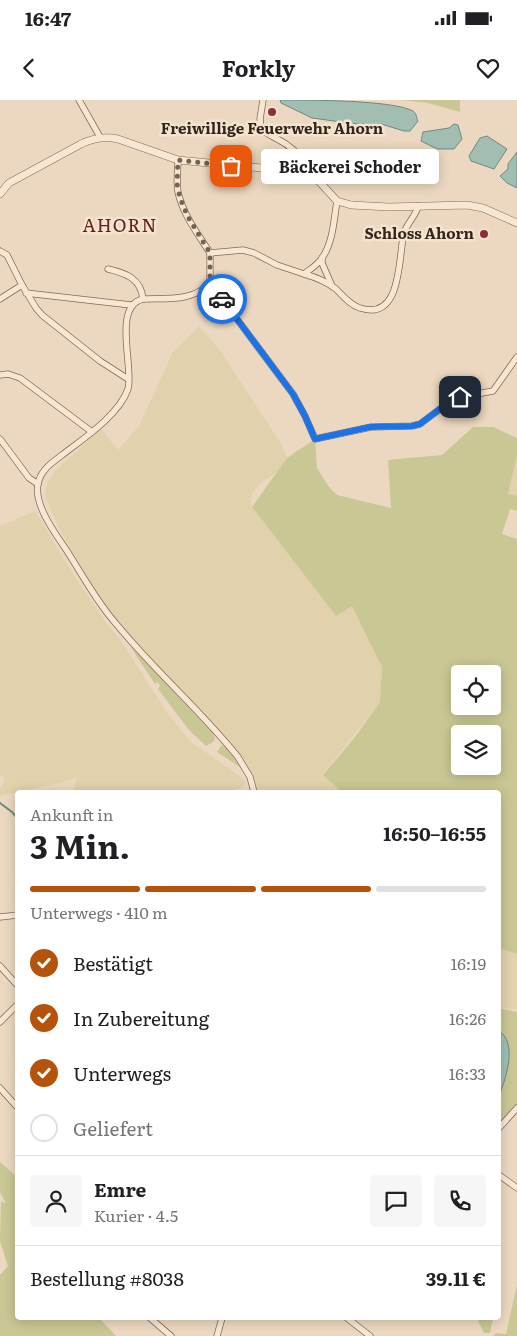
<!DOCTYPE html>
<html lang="de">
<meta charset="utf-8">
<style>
:root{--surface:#fff;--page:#f6f6f6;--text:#202124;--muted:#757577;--line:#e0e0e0;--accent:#b45309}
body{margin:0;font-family:Literata,serif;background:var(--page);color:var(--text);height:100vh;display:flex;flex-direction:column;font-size:19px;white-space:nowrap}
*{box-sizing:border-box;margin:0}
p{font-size:16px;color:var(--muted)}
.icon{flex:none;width:28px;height:28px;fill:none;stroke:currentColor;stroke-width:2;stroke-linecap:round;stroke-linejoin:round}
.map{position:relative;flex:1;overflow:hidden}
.sheet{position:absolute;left:15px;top:690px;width:486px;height:530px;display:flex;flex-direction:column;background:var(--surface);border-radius:5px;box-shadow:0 2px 12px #0003}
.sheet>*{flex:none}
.controls{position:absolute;left:451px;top:565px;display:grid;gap:10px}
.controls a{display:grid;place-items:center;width:50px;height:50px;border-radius:5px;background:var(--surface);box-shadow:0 2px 12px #0003;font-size:25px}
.pin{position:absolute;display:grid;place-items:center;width:42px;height:42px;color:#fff;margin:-21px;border-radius:10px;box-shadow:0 2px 8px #0006}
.courier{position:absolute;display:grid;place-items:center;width:50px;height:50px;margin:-25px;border:4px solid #1a73e8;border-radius:50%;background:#fff;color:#222;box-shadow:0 1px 6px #0007}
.bubble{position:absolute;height:35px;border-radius:5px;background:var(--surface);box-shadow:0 2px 12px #0003;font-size:16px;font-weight:700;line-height:35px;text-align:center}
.summary em{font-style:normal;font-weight:700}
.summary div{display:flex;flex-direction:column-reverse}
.summary{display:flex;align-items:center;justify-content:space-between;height:85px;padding:0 15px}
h1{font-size:32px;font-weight:700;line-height:38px}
.bar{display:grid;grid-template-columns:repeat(4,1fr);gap:8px 5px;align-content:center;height:60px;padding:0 15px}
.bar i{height:6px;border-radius:4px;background:var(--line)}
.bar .active{background:var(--accent)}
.bar p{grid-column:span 4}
.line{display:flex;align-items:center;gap:12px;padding:0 15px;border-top:1px solid var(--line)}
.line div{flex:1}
.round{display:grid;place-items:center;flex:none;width:52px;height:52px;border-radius:5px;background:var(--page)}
ol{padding:0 15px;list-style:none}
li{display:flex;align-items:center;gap:15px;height:55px}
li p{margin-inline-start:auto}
li .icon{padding:5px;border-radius:50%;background:var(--accent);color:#fff;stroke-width:4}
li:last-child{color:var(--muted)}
li i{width:28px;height:28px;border:2px solid var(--line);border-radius:50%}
.status{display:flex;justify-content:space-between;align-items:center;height:35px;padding:0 25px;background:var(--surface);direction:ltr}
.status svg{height:14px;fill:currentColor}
header{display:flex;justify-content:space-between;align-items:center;height:65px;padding:0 15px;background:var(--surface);font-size:22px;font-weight:700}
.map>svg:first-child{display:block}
</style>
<div class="status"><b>16:47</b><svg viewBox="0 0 49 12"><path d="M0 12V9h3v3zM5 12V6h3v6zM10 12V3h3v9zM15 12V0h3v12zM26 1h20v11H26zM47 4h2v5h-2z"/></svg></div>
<header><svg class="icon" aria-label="back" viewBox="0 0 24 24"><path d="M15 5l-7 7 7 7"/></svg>Forkly<svg class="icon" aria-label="heart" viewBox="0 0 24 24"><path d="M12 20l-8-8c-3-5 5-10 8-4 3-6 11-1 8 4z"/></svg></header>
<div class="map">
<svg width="517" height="1236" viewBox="0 0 517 1236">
<rect width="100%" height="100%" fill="#ecd8c0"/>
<g fill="#e1d1ad">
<path d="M199,226l22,26 61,93 5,13 -10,14 -17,12 -7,8 -2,7 1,8 84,109 16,-11 30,62 -2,35 -57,72 19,18h-84l-4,-14 -9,-18 -15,-18 -98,-103 -17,-21 -14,-19 -39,-65 -16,-35v-10l2,-8 7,-10 46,-42 17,21 21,-24 34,-74z"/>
<path d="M517,355v41l-9,-2z"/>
<path d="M35,411l38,63 34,50 12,14 51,79 21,25 50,35 5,5 -4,5 -10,5h-159l4,-15 -9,4 -68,15v-8l3,-3 1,-6 -4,-5v-248z"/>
<path d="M499,848l18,6v55l-18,-1z"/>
</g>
<g fill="#c9c794" fill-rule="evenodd">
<path d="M401,0h59v12l-32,-9z"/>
<path d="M473,327h20l24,11v17l-9,39 9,2v15l-7,-2 -8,25 15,5v415l-18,-6v-156h-157l-19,-17 32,-38 25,-35 2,-35 -30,-61 -16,10 -84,-109 35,-49 28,-19 2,29 12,19 8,8 54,13 -3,-48 54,-5zM460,574h32v32h-32zM460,634h32v32h-32z"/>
<path d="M130,546l83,87 2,6 -2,3 -7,4 -17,-16 -31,-41 2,-3 -2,-4 -3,2z"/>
<path d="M225,645l15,22 -23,-15 4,-6z"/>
<path d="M499,908l18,4v96l-18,20z"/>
<path d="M0,1062l17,15 1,141h81l17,18h-116v-61l8,-9 -8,-25 1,-39 5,1 -6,-11z"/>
<path d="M517,1185v51h-24l3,-3 10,1z"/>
<path d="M478,1218h15l-3,15h-6l-5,-10z"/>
</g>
<g fill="#a2beb2" stroke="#6a8b7e">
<path d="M280,0c29,0 113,0 133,11 4,3 3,6 5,10l-8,10h-6l-23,-7h-25l-44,-6 -31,-15z"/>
<path d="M454,24l4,1 4,14 -8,10h-17l-16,-8 2,-9 26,-4z"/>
<path d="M487,36l20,13 -13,20 -23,-8 -2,-5 11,-18z"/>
<path d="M517,52v36l-10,-5 -7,-7 8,-7v-5z"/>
<path d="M499,931c18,11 8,46 0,64z"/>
</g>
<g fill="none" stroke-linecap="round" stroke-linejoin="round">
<path stroke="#6a8b7e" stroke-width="2" d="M0,703l12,9 6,7"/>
<g stroke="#846958" stroke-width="7">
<g id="minor">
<path d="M79,0l21,37"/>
<path d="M263,0l-3,19 1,9c5,6 11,8 18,12 10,5 19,13 25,23l-1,9"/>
<path d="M178,60c0,11 -2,22 0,32 5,23 20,42 32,61l33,-3 11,3 23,12 27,9c6,-5 14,-9 18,-16 11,-15 12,-39 15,-57"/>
<path d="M0,151l7,4 15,30 14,23 6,7 58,46 28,18"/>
<path d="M210,153v30c-17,19 -44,15 -67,16 -31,7 -9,69 -15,90 -9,26 -45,50 -66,66 -9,7 -19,13 -23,25 -8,22 16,53 28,71 16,25 31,53 51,75 38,46 83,85 120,131l12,20 4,15"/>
<path d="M322,158v5l10,23"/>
<path d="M108,169c17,4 33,9 35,30"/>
<path d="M304,174c11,3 23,8 32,15 7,7 14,16 24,19 43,14 38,-52 44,-75 3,-10 12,-17 14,-27"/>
<path d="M210,183l83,111 12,22 10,23 56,-12 41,-1 8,-2 35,-26 38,-7 24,-34"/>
<path d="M26,193l105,12"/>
<path d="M0,199l22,-14"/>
<path d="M0,275l8,-1 12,4 72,54"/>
<path d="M0,339l29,39 9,6"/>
<path d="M0,817l18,-2"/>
<path d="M0,866l18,20"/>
<path d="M0,922l18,-18"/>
<path d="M0,988l18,20"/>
<path d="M499,1028l18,-20"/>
<path d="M499,1075l18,13"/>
<path d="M150,1218l21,18"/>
<path d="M347,1218l23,18"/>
<path d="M217,1236l5,-18"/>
</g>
</g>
<g stroke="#846958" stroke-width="8">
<path id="tertiary" d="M0,94l9,-11 72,-39c12,-6 23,-8 37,-5l60,21 125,12 12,5 22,24 14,4 38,2 78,-2 16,3 34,15"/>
</g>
<use href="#minor" stroke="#f7e7d2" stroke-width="5.5"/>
<use href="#tertiary" stroke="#f7e7d2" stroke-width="7"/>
</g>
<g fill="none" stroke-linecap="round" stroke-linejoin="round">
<path stroke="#746355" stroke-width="5" stroke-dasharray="0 9" d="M222,199l-12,-16v-30l-22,-36 -8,-19 -3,-14 1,-24 53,6"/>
<path stroke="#1a73e8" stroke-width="6" d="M222,199l71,95 12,22 10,23 55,-12 42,-1 8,-2 30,-23 10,-4"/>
</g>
<g fill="#912b3b" stroke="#f4e3cf" stroke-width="2">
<circle cx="272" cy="12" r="5"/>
<circle cx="484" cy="134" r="5"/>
</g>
<g text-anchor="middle" stroke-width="5" stroke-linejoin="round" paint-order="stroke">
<g font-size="15" font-weight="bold" fill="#34241c" stroke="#f4e3cf">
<text x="272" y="34">Freiwillige Feuerwehr Ahorn</text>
<text x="474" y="139" text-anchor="end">Schloss Ahorn</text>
</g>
<g font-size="18" letter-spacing="1" fill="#5f211d" stroke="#f4e3cf">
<text x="120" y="132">AHORN</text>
</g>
</g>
</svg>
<div class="controls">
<a><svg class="icon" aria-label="locate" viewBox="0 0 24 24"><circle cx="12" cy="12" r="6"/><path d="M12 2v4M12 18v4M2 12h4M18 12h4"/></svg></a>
<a><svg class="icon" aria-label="layers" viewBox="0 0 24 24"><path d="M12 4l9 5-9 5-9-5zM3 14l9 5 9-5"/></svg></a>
</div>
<div class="pin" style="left:231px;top:66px;background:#ea580c"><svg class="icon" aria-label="bag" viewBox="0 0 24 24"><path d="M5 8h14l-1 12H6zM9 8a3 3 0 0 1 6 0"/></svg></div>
<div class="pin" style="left:460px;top:297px;background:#1f2937"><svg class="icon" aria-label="home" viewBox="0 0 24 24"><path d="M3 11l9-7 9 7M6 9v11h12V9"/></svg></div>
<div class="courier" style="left:222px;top:199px"><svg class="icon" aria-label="car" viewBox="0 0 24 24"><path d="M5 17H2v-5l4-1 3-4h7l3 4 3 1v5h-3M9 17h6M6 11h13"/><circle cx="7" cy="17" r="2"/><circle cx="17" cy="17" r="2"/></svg></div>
<div class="bubble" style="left:261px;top:49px;width:178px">Bäckerei Schoder</div>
<section class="sheet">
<div class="summary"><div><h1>3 Min.</h1><p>Ankunft in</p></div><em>16:50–16:55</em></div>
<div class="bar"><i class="active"></i><i class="active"></i><i class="active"></i><i></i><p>Unterwegs · 410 m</p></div>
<ol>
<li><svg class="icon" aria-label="check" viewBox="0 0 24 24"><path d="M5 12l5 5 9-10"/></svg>Bestätigt<p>16:19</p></li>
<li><svg class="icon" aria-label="check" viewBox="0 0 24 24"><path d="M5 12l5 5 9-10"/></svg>In Zubereitung<p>16:26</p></li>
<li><svg class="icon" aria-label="check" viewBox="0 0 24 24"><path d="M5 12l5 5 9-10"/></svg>Unterwegs<p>16:33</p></li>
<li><i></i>Geliefert</li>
</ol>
<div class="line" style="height:90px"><a class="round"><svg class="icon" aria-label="person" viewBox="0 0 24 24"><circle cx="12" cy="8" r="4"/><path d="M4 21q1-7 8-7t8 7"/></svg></a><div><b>Emre</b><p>Kurier · 4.5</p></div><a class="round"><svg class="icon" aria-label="chat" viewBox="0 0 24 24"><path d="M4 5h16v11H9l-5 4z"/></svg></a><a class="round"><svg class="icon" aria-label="phone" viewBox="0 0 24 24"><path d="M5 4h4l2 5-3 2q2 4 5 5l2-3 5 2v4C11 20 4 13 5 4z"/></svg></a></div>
<div class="line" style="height:65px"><div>Bestellung #8038</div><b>39.11 €</b></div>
</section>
</div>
